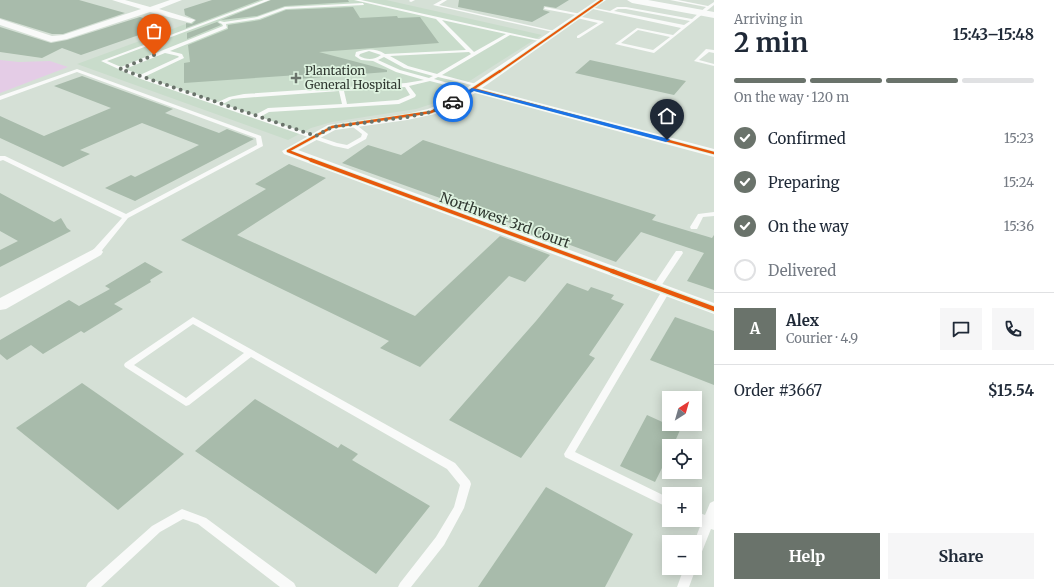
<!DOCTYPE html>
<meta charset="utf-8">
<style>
:root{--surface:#fff;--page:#f6f6f7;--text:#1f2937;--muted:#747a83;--line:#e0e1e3;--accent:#6a736b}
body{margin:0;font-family:Merriweather,serif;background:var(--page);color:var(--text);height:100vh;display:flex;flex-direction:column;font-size:15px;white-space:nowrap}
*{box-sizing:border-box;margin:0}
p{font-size:13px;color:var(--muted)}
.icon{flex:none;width:22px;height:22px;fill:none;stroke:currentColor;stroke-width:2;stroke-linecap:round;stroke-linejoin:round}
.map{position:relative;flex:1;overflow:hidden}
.panel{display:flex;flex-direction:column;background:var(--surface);width:340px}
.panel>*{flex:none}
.needle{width:26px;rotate:37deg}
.tools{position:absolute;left:662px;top:391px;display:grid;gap:8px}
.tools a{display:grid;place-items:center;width:40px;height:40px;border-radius:0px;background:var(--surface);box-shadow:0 2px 10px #0003;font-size:20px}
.pin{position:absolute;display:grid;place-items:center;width:34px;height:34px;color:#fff;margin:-41px -17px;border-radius:50% 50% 50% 0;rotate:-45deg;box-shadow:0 0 4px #0007}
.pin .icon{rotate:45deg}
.courier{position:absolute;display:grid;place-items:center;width:40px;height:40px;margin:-20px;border:3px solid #1a73e8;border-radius:50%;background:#fff;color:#222;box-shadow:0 1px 5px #0007}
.headline em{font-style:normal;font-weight:700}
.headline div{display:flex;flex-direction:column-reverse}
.headline{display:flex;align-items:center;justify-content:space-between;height:68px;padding:0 20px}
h1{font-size:26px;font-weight:700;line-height:30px}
.bar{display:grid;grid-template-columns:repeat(4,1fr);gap:6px 4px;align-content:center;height:48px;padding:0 20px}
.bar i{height:5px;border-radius:3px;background:var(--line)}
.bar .current{background:var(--accent)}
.bar p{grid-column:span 4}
.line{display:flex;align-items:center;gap:10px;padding:0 20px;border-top:1px solid var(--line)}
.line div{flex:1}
.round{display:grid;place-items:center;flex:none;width:42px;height:42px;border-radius:0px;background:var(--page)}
ol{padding:0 20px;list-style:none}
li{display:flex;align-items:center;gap:12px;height:44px}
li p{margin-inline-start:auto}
li .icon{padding:4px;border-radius:50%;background:var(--accent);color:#fff;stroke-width:4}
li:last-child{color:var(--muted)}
li i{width:22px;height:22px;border:2px solid var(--line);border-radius:50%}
.primary-button{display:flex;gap:8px;margin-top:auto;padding:8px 20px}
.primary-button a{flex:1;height:46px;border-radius:0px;background:var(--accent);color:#fff;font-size:16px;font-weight:700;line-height:46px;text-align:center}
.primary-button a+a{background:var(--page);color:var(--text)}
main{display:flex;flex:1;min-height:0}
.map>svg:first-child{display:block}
</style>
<main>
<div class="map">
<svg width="714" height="587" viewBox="0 0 714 587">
<rect width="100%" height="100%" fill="#d5e0d6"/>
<path fill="#c9dccb" d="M251,0h135l156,35 -107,68 -19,6 -84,13 -21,6 -23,12 -211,-76z"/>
<path fill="#e4cce6" d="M0,60l19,2 31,-1 18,6 -68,26z"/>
<g fill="#a8bbab">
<path d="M0,0h79l46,13 -62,21h-11l-52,-16z"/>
<path d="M212,0h48l-74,28v-5l6,1 4,-4 -11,-5 -1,-6z"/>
<path d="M271,0h77l1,2 -64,4 -28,10 -36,4z"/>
<path d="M459,0h110l-13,8 -12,-2 -1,4 7,2 -18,10 -74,-15z"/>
<path d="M353,7l7,11 37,-2 1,2 22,-1 19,26 -120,9 68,18v2l-89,7v-4l-114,8v-20l6,-1 -2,-17 40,-16v-4l32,-5 26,-10z"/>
<path d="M140,17l28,8 -87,30 -19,-7 -20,10 -42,-6v-25l51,16 16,-3z"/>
<path d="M217,22l4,3 -34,14v-6z"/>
<path d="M590,60l96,21 -12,14 -99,-22z"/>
<path d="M82,76l91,33 -8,4 54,20 8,-4 27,10 -119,62 -30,-13 26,-13 4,2 64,-32 -57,-22 -62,27 10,4 -27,13 -63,-29v-22l44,20 67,-28 -57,-22z"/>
<path d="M423,140l233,75 -4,5 60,18 2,-3v55l-27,-9 17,-28 -63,-21 -25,30 -54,-20 -2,3 -49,-18 2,-3 -171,-61 26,-18 33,10z"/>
<path d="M289,164l37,14 -89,57 178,81 85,-80 50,19 -25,27 -16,-6 -89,91 -40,-19 9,-7 -208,-101 85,-51 -11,-5z"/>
<path d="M0,193l54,29 7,-4 6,10 4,3 -71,36v-17l18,-9 -18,-10z"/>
<path d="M145,262l18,10 -13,8 1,2 -37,22 9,5 -39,24 -3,-2 -38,23 -12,-9 -24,15 -7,-6v-14l69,-40 10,6 31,-17 -5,-3z"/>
<path d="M567,283l21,8 3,-4 23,8 -3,4 13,5 -35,51 6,3 -74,100 -72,-38 87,-99z"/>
<path d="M675,317l39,14v54l-64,-25z"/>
<path d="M82,383l102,71 -66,56 -102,-82z"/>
<path d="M255,399l83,49 3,-4 17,10 -6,6 78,46 -54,68 -181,-123z"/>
<path d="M647,415l33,15 -7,16h-4v8l-14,28 -35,-16z"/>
<path d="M546,487l87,47 -28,53h-127z"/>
</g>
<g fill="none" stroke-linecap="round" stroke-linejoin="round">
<g fill="#f9faf9" fill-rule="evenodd">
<path d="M264,0h6l-163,61 14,6 102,-41 -1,-2 -4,-2 2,-1 4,1 33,-5 28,-10 78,-4 1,2 -78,4 -27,10 -33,5 1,4 -57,23 12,3 2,4 -40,19 74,25 11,-5 15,-3 162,-11 18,-3 -28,-8 -23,-11 -12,-1 -6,-4 1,-4c11,-3 19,-4 29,2l81,-4 -30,-31 -82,-19h7l185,41 -2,1 -34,-7 -68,40 38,10v2l-42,-10 -4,2 38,11v2l-42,-11 -21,5 7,9 -1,2 -16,7 -130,8 -9,5 77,26 10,2 14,-8 1,-3 -13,-10 5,-1 14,11 -2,5 -18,10 -14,-3 -196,-68 -37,-17zM442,20l64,14 -32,18zM369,51l12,4c-7,5 -14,5 -22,1l1,-2zM469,52l2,2 -34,20 -29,-8 -18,-10zM165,53l13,3 1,1 -39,18 -15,-6zM384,57l20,11 29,8 -4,2 -29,-8 -22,-10zM405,87l5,8 -12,5 -51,4 -3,-13zM339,91l3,13 -74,4 -13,7 -32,-11 9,-5 12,-1z"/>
<path d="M410,0h5l-4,2 -2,-1z"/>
<path d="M442,0h5l-8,5 120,27 -2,1 -124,-28z"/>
<path d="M670,0h8l30,6 6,-4v3l-60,48 -39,-9 22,-16 36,7 8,-7 -93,-20 2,-1 20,4 7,-4h9l66,12 14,-12zM618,9h8l64,12 -6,4 -70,-14zM638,30l32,7 -17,13 -32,-7z"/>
<path d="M545,7l36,7 2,1 -2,1 -37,-7z"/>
<path d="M577,16l25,5 2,1 -25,16h-2v-2l21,-13 -21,-5z"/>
<path d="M706,49l8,1v3l-5,-1 -10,8 15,4v2l-20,-5z"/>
<path d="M77,69l184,67 2,10 -135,72 -29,36h-6l-1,-2 1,-2 29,-32 -119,-58 -3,1v-5h5l121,58 131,-69 -1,-7 -179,-66 -77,28v-4z"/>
<path d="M714,212v4l-11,1 -6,12h-6l-1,-2 8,-13z"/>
<path d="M676,251h6l1,2 -24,36h-6l-1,-2z"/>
<path d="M663,289h6l1,2 -95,161 94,46v10l-104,-51 -1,-3z"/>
<path d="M193,317l262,146 15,18 1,3 -7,24 -20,37 -33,42h-13l2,-4 36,-46 18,-30 6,-22 -13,-16 -196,-112 -62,48 -3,1 -61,-39 -1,-2 1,-2zM193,324l51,29 -58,45 -52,-33z"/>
<path d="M714,501v29l-3,-1 -12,30 -4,1 -1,-18 7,-18 -9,-4h3v-9l10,4 5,-12z"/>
<path d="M182,509l24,9 88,65 2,4h-16l-82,-63 -15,-5 -23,13 -59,55h-15l2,-4 64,-57z"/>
<path d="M695,566l1,2 -7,19h-12l7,-19h11z"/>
</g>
<g fill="#f9faf9" fill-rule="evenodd">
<path d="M112,0h13l25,7 20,-7h12l-23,9 36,11 -4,3 -41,-11 -83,27 -16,3 -51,-17v-6l52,17 11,-1 78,-26z"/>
<path d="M597,0h9l-124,88 232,61v8l-239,-64 -18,11 -22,10 -28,6 -72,10 -37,20 416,153v11l-430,-160 -2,-3 46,-26 79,-11 21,-5 21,-9z"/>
<path d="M96,248l5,1 2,3 -2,3 -95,54 -6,1v-12z"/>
</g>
<path fill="#f9faf9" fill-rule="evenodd" d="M627,0h21l66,12v6l-82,-15z"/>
<g stroke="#ddf2df" stroke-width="3.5">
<path id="cycleway-far3" d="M499,72l103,-72"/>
</g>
<g stroke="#ddf2df" stroke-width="4">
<g id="cycleway-far2">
<path d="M473,89l241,64"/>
<path d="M288,151l26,10"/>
<path d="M288,151l44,-24 99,-15 22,-10 47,-31"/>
</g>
</g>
<g stroke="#ddf2df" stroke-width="5.5">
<path id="cycleway-far1" d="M311,160l304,112"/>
</g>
<g stroke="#ddf2df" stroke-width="7">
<path id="cycleway" d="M612,271l102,38"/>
</g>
<use href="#cycleway-far3" stroke="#e8590c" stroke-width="2"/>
<use href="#cycleway-far2" stroke="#e8590c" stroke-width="2.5"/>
<use href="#cycleway-far1" stroke="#e8590c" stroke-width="3.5"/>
<use href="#cycleway" stroke="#e8590c" stroke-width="4.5"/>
</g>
<path fill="#1a73e8" d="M472,88l197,51 1,1 -4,2 -192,-51 -19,11h-4z"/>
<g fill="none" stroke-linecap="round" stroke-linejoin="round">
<path stroke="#6a736b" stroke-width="4" stroke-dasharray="0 7.2" d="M154,55l-34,14 196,67 16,-9 75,-10 24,-5 22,-10"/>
</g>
<path fill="#6a736b" stroke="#ddf2df" stroke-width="1.5" d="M294 72h4v4h4v4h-4v4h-4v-4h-4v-4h4z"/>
<g text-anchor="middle" stroke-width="3.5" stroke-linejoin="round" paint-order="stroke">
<g font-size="12" fill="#303831" stroke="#ddf2df" text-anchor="start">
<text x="305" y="75">Plantation<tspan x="305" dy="14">General Hospital</tspan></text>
</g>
<g font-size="14" fill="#303831" stroke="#ddf2df">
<text transform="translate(505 220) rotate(20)" y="5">Northwest 3rd Court</text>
</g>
</g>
</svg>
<div class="tools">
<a><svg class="needle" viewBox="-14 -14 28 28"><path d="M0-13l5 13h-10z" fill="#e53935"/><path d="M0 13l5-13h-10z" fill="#747a83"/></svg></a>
<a><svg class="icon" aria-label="locate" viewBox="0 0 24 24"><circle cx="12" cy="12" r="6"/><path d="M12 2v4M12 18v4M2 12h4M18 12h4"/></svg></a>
<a>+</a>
<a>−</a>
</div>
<div class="pin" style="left:154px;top:55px;background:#ea580c"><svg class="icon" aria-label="bag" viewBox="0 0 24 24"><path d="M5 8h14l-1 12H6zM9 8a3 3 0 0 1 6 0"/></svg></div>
<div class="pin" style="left:667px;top:140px;background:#1f2937"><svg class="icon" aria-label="home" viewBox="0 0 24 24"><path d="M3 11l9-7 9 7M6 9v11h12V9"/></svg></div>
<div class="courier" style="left:453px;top:102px"><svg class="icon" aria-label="car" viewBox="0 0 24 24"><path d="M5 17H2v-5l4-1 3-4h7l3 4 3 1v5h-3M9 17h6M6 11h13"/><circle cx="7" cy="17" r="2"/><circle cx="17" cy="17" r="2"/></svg></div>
</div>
<section class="panel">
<div class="headline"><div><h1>2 min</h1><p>Arriving in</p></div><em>15:43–15:48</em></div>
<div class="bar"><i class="current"></i><i class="current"></i><i class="current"></i><i></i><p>On the way · 120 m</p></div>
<ol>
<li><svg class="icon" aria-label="check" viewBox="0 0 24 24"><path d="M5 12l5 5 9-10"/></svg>Confirmed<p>15:23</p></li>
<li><svg class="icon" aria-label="check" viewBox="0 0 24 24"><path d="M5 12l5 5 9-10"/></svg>Preparing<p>15:24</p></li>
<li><svg class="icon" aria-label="check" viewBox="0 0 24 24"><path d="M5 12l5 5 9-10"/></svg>On the way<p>15:36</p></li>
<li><i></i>Delivered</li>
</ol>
<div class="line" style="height:72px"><b class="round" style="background:var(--accent);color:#fff">A</b><div><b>Alex</b><p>Courier · 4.9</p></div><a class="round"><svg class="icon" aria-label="chat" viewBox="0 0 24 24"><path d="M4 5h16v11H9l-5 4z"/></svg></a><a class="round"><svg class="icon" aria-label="phone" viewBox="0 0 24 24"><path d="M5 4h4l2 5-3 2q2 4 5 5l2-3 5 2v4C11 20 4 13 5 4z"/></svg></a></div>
<div class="line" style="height:52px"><div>Order #3667</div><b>$15.54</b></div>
<div class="primary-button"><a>Help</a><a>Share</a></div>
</section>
</main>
